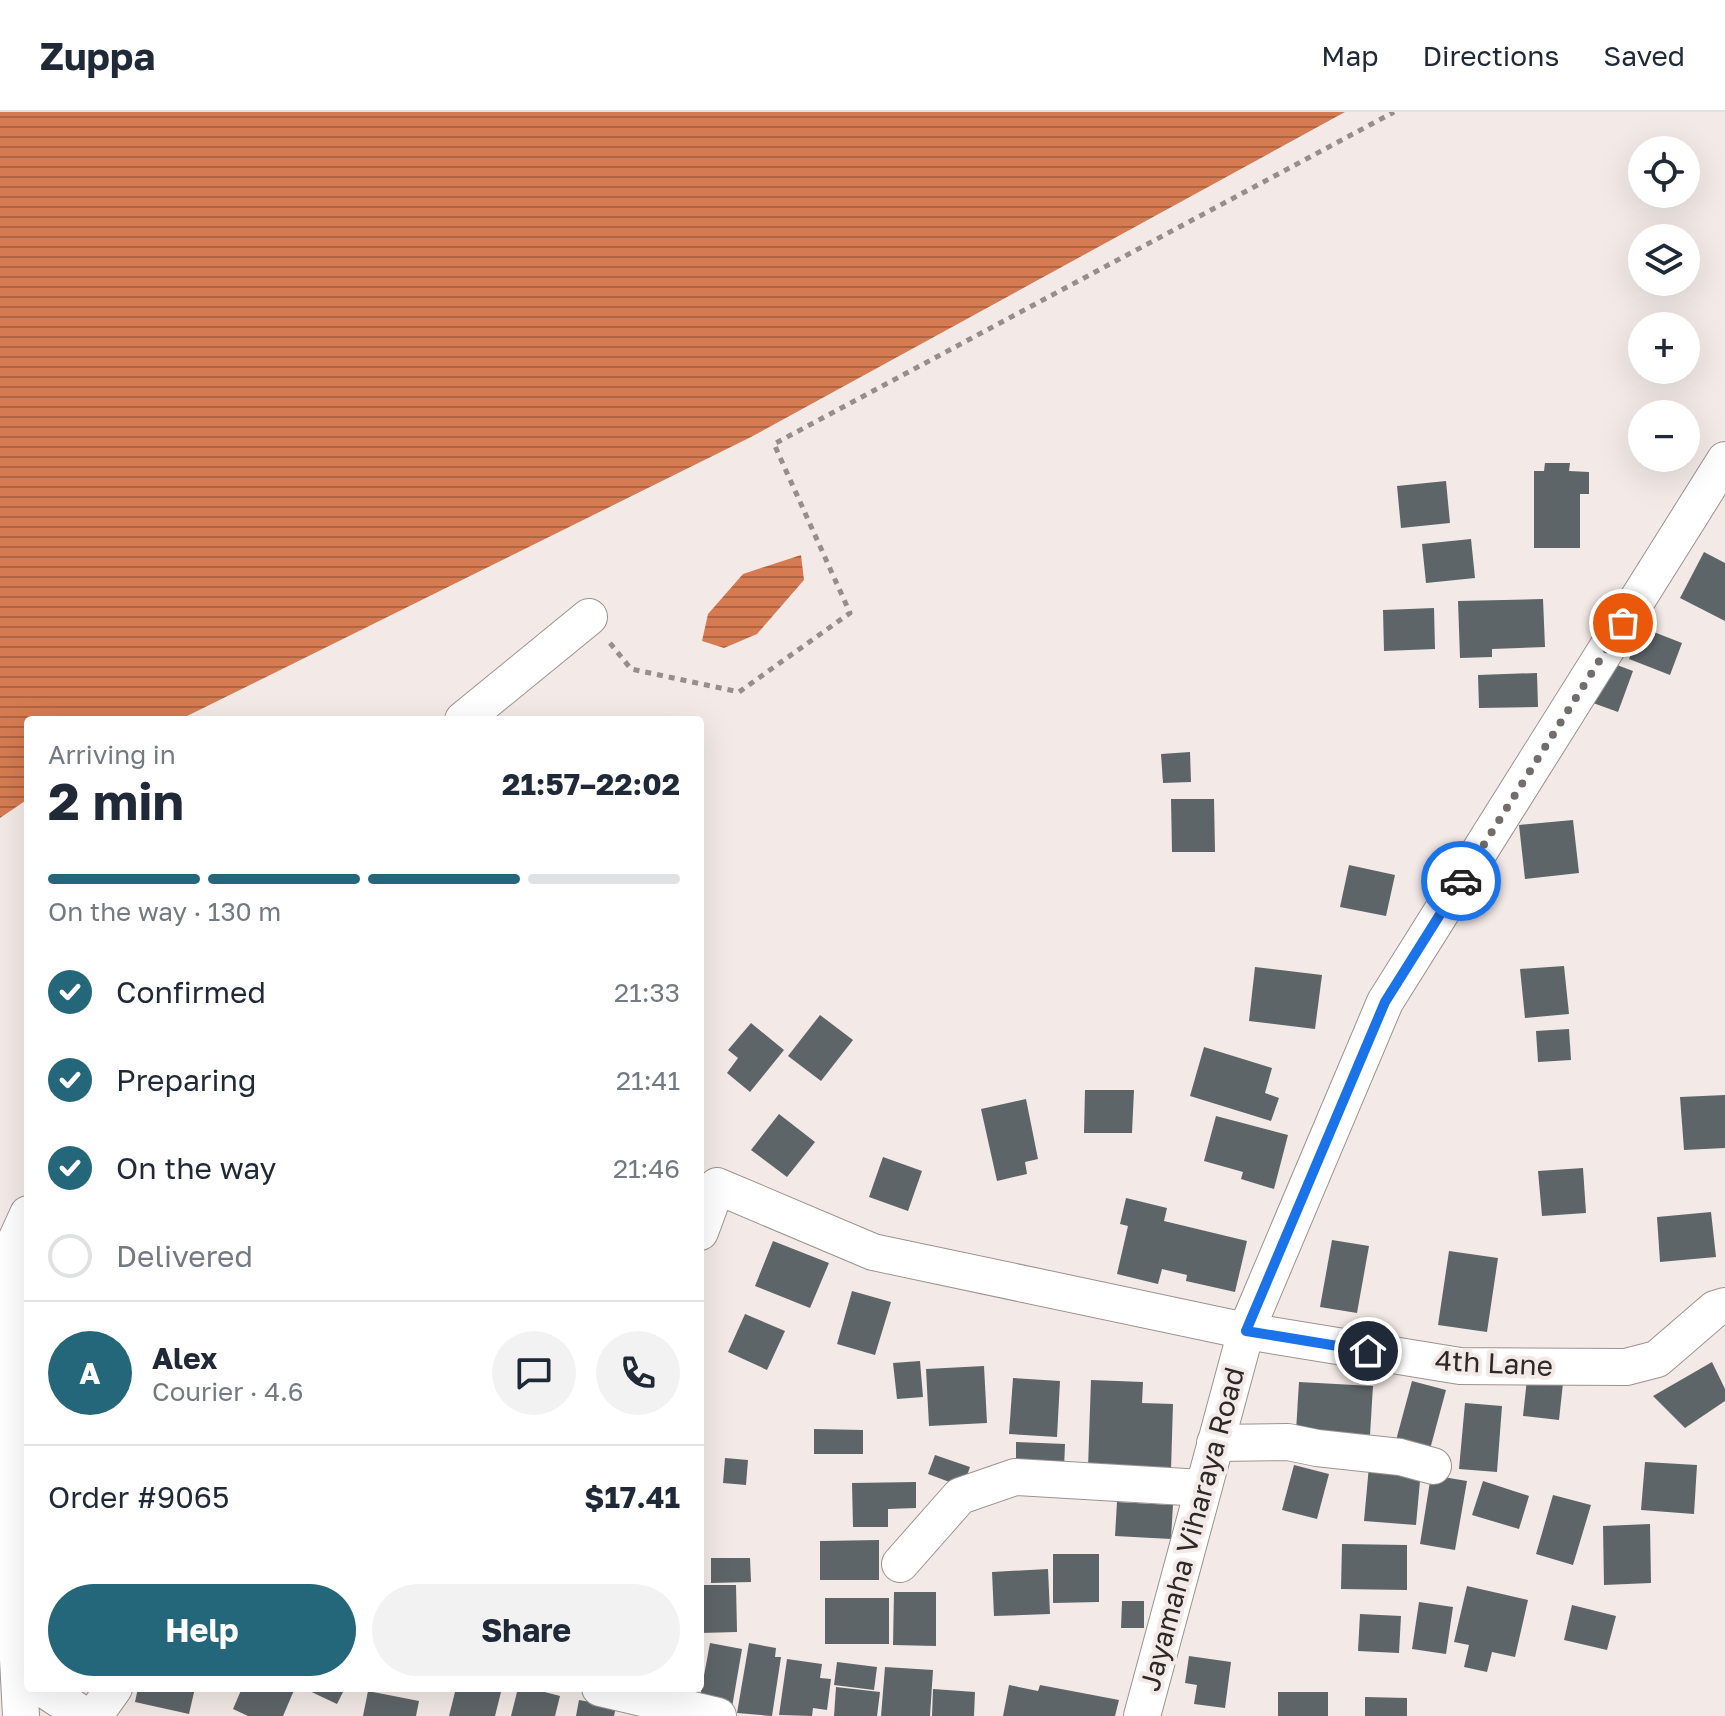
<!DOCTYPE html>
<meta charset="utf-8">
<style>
:root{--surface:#fff;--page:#f2f2f3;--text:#1f2937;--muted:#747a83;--line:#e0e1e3;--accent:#25677a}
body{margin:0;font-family:"Golos Text",sans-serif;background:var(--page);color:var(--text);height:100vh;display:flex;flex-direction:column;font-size:30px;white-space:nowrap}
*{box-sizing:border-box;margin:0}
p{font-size:26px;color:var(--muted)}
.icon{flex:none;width:44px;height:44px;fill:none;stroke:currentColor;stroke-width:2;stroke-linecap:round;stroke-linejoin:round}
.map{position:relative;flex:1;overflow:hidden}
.details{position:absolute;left:24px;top:604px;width:680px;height:976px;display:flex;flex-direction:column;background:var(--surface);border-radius:8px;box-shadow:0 8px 32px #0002}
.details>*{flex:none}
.fabs{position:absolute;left:1628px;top:24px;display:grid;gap:16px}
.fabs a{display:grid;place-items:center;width:72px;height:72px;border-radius:50%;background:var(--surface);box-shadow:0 8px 32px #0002;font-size:40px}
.pin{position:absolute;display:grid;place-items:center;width:68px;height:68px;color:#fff;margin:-34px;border:4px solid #fff;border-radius:50%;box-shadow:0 2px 8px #0007}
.courier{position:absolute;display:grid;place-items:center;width:80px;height:80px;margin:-40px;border:6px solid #1a73e8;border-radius:50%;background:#fff;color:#222;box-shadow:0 2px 10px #0007}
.headline em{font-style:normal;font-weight:700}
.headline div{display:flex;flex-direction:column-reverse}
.headline{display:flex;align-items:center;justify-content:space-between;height:136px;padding:0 24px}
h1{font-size:52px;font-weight:700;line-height:60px}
.bar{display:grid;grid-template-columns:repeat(4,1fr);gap:12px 8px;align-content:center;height:96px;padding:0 24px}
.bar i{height:10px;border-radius:6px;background:var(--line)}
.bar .current{background:var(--accent)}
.bar p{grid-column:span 4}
.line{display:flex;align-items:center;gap:20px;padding:0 24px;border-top:2px solid var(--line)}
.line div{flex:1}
.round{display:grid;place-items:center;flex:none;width:84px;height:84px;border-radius:42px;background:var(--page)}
ol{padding:0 24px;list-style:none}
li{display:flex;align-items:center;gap:24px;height:88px}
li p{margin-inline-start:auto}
li .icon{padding:8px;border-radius:50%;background:var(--accent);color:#fff;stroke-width:4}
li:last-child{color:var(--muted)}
li i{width:44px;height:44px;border:4px solid var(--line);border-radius:50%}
.button{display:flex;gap:16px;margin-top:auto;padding:16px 24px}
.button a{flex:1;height:92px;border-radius:48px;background:var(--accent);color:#fff;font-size:32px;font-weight:700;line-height:92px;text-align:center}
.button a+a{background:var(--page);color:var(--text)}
header{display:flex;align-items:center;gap:48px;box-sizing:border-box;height:112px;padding:0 40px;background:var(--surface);border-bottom:2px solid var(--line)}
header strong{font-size:38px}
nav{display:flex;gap:44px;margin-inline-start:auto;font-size:28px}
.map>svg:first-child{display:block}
</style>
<header>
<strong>Zuppa</strong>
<nav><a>Map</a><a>Directions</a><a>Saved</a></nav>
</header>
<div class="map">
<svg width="1725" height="1604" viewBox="0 0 1725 1604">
<defs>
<pattern id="water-rules" width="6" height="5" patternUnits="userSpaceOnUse" patternTransform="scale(2)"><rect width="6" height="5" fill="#d67b51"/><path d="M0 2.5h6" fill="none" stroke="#ae6543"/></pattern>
</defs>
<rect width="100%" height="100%" fill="#f3eae7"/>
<g fill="url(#water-rules)">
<path d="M0,0h1345l-594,325 -572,283h-151v79l-28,19z"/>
<path d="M801,443l3,25 -47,54 -33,14 -22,-7 6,-27 35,-40z"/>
</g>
<g fill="#5e6568">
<path d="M1545,351h25l-1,8 20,1v22h-9v54h-46v-77h10z"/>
<path d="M1446,369l4,42 -49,5 -4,-42z"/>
<path d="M1471,427l4,39 -49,5 -4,-39z"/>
<path d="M1704,440l21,11v58l-45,-23z"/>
<path d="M1543,487l2,48 -53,2v8l-32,1 -2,-57z"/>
<path d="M1434,496l1,41 -51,2 -1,-41z"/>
<path d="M1641,515l41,16 -12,32 -41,-16z"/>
<path d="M1609,550l24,9 -15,41 -25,-9z"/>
<path d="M1537,561l1,34 -59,1 -1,-33z"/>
<path d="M1190,640l1,30 -28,1 -2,-29z"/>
<path d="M1171,687h43l1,53h-43z"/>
<path d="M1573,708l6,53 -54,6 -6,-54z"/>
<path d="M1349,753l46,10 -9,41 -46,-9z"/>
<path d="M1564,854l5,48 -44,4 -5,-49z"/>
<path d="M1255,855l67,8 -7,54 -66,-8z"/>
<path d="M820,903l33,25 -32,41 -33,-25z"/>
<path d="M751,911l33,27 -34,42 -23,-19 11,-15 -10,-8z"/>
<path d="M1569,917l2,31 -33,2 -2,-31z"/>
<path d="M1204,935l68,21 -7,25 14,5 -8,23 -81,-25z"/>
<path d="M1085,978h49l-2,43h-48z"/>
<path d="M1725,983v53l-41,2 -4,-53z"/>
<path d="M1026,987l12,60 -13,3 2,12 -30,7 -16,-72z"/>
<path d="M779,1002l36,28 -28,35 -36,-27z"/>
<path d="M1216,1004l72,19 -14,54 -33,-10 2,-7 -39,-11z"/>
<path d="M883,1045l39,14 -14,40 -39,-14z"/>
<path d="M1583,1056l3,45 -44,3 -4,-45z"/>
<path d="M1126,1086l41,10 -3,13 83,20 -12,51 -49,-11 1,-6 -25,-6 -4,15 -41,-10 11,-48 -8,-2z"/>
<path d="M1711,1100l5,45 -56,5 -3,-45z"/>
<path d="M1332,1128l37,6 -12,67 -37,-6z"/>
<path d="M773,1129l56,22 -19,45 -55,-22z"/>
<path d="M1449,1139l49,7 -11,74 -49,-7z"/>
<path d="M852,1179l39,11 -16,53 -38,-11z"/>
<path d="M745,1202l40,17 -18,39 -39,-18z"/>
<path d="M920,1249l3,36 -26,2 -4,-36z"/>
<path d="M1712,1250l13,27v12l-40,27 -32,-32z"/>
<path d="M984,1254l3,57 -58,3 -3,-57z"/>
<path d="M1013,1266l47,3 -3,56 -48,-3z"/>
<path d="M1527,1267l36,4 -4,37 -36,-4z"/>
<path d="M1091,1268l52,2 -1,21 31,1 -2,66 -83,-2z"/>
<path d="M1412,1269l34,9 -17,63 -34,-9z"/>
<path d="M1299,1270l74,4 -3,49 -74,-4z"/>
<path d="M1465,1291l37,3 -5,66 -38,-3z"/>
<path d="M814,1317l49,1v24h-49z"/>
<path d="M1016,1330l49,2 -1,25 -48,-2z"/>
<path d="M935,1343l35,12 -7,20 -35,-13z"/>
<path d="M725,1346l23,2 -2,25 -23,-2z"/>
<path d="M1645,1350l52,3 -3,49 -53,-4z"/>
<path d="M1294,1353l35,9 -12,45 -35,-9z"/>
<path d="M1369,1354l52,4 -5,55 -52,-4z"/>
<path d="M1431,1363l36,6 -12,69 -35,-6z"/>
<path d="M1483,1369l46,15 -10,33 -47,-14z"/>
<path d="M916,1370v26l-28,1v18h-35l-1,-44z"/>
<path d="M1553,1383l38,10 -18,60 -37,-11z"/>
<path d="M1117,1390l56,3 -2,34 -56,-3z"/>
<path d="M1650,1412l1,59 -47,2 -1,-59z"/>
<path d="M879,1428v40h-59v-39z"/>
<path d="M1342,1432l65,1v45l-66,-1z"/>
<path d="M1053,1442h46v48l-46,1z"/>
<path d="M711,1446h39l1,24 -40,1z"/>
<path d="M1048,1457l2,45 -56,2 -2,-44z"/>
<path d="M700,1473h36l1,47 -37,1z"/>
<path d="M1467,1474l61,14 -13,57 -23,-5 -5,20 -23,-5 5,-22 -15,-3z"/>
<path d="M894,1480h42v54l-43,-1z"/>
<rect x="825" y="1486" width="64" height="46"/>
<path d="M1122,1489h22v27h-23z"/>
<path d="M1419,1490l34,5 -7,47 -34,-5z"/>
<path d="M1572,1493l44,11 -9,34 -43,-10z"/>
<path d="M1360,1502l41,2 -2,37 -41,-2z"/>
<path d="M710,1531l32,6 -11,64 -33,-5z"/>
<path d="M749,1531l27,5 -1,9h6l-9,59 -35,-3z"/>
<path d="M1189,1544l42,6 -6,46 -31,-4 3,-19 -12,-2z"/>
<path d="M787,1547l35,5 -2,14 11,1 -4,31 -14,-2 -1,8 -33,-1z"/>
<path d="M837,1550l40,5 -3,23 -40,-5z"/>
<path d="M885,1555l48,3 -3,46h-49z"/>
<path d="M1009,1573l29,6 2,-6 79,15 -4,16h-112z"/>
<path d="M836,1575l44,5 -3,24h-43z"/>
<path d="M138,1576h57l-6,26 -54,-12z"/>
<path d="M242,1576h53l-12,28h-35l-15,-7z"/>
<path d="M303,1576h42l-8,16z"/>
<path d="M456,1576h46l-7,28h-46z"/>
<path d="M518,1576h11l31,8 -5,20h-44z"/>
<path d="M933,1577l42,3 -1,24h-42z"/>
<path d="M368,1579l51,10 -3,15h-53z"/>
<rect x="1278" y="1580" width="50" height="24"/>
<path d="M1365,1585l42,1v18h-42z"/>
<path d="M579,1588l37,7 -2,9h-38z"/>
</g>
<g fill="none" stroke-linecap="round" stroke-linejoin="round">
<g stroke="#9b9390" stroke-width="38">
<g id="street">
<path d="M463,608l126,-103"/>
<path d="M700,1120l17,-46 156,66 373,79 214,35 166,1 31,-8 58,-50 10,-3"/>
<path d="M1215,1331l73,-1 29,6 83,9 33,9"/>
<path d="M900,1452l60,-68 55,-19 188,11"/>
<path d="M42,1576l43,28"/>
<path d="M600,1576l118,28"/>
<path d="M21,1604l-15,-285 2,-173 20,-44"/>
<path d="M94,1604l20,-28"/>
<path d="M1142,1604l104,-385 139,-329 340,-542"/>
</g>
</g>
<path stroke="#958e8c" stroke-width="5" stroke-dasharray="6 6" stroke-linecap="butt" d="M610,531l21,26 108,23 111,-79 -76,-169 620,-332"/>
<use href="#street" stroke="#fff" stroke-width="36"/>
</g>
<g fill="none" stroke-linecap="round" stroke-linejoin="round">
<path stroke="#726d6b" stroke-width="8" stroke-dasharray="0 14.4" d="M1461,769l162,-258"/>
<path stroke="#1a73e8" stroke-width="10" d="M1368,1239l-122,-20 139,-329 76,-121"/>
</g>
<g text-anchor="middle" stroke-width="8" stroke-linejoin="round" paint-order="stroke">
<g font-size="28" fill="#2c2928" stroke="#f3eae7">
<text transform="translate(1494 1251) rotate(3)" y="10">4th Lane</text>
<text transform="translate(1192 1417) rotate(-75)" y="10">Jayamaha Viharaya Road</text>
</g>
</g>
</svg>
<div class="fabs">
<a><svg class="icon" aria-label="locate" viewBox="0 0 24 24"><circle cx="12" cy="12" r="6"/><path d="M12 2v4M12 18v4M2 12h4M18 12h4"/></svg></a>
<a><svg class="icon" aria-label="layers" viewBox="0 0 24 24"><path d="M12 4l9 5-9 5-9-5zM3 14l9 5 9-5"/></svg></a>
<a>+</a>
<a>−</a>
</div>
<div class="pin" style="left:1623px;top:511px;background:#ea580c"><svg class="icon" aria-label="bag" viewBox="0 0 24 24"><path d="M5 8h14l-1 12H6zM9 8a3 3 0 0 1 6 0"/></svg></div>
<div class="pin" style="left:1368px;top:1239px;background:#1f2937"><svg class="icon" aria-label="home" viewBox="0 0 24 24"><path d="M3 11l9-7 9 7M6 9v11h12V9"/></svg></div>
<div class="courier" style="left:1461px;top:769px"><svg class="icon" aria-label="car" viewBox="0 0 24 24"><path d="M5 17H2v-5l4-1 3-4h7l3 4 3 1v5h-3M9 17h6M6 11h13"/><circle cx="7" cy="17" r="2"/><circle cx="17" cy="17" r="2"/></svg></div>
<section class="details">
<div class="headline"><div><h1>2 min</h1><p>Arriving in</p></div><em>21:57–22:02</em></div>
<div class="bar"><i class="current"></i><i class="current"></i><i class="current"></i><i></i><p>On the way · 130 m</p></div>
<ol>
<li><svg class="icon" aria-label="check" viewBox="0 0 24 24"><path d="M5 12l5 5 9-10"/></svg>Confirmed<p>21:33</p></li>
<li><svg class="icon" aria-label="check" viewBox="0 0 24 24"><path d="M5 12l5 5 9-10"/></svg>Preparing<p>21:41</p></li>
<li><svg class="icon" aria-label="check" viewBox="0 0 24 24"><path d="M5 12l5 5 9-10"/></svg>On the way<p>21:46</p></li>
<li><i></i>Delivered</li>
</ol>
<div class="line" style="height:144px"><b class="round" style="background:var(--accent);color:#fff">A</b><div><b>Alex</b><p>Courier · 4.6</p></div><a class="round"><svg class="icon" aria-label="chat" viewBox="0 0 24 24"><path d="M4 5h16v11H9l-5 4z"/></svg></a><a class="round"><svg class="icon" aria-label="phone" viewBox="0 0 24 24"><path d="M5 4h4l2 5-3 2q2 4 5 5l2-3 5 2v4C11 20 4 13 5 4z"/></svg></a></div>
<div class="line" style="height:104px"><div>Order #9065</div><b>$17.41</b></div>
<div class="button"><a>Help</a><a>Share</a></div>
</section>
</div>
